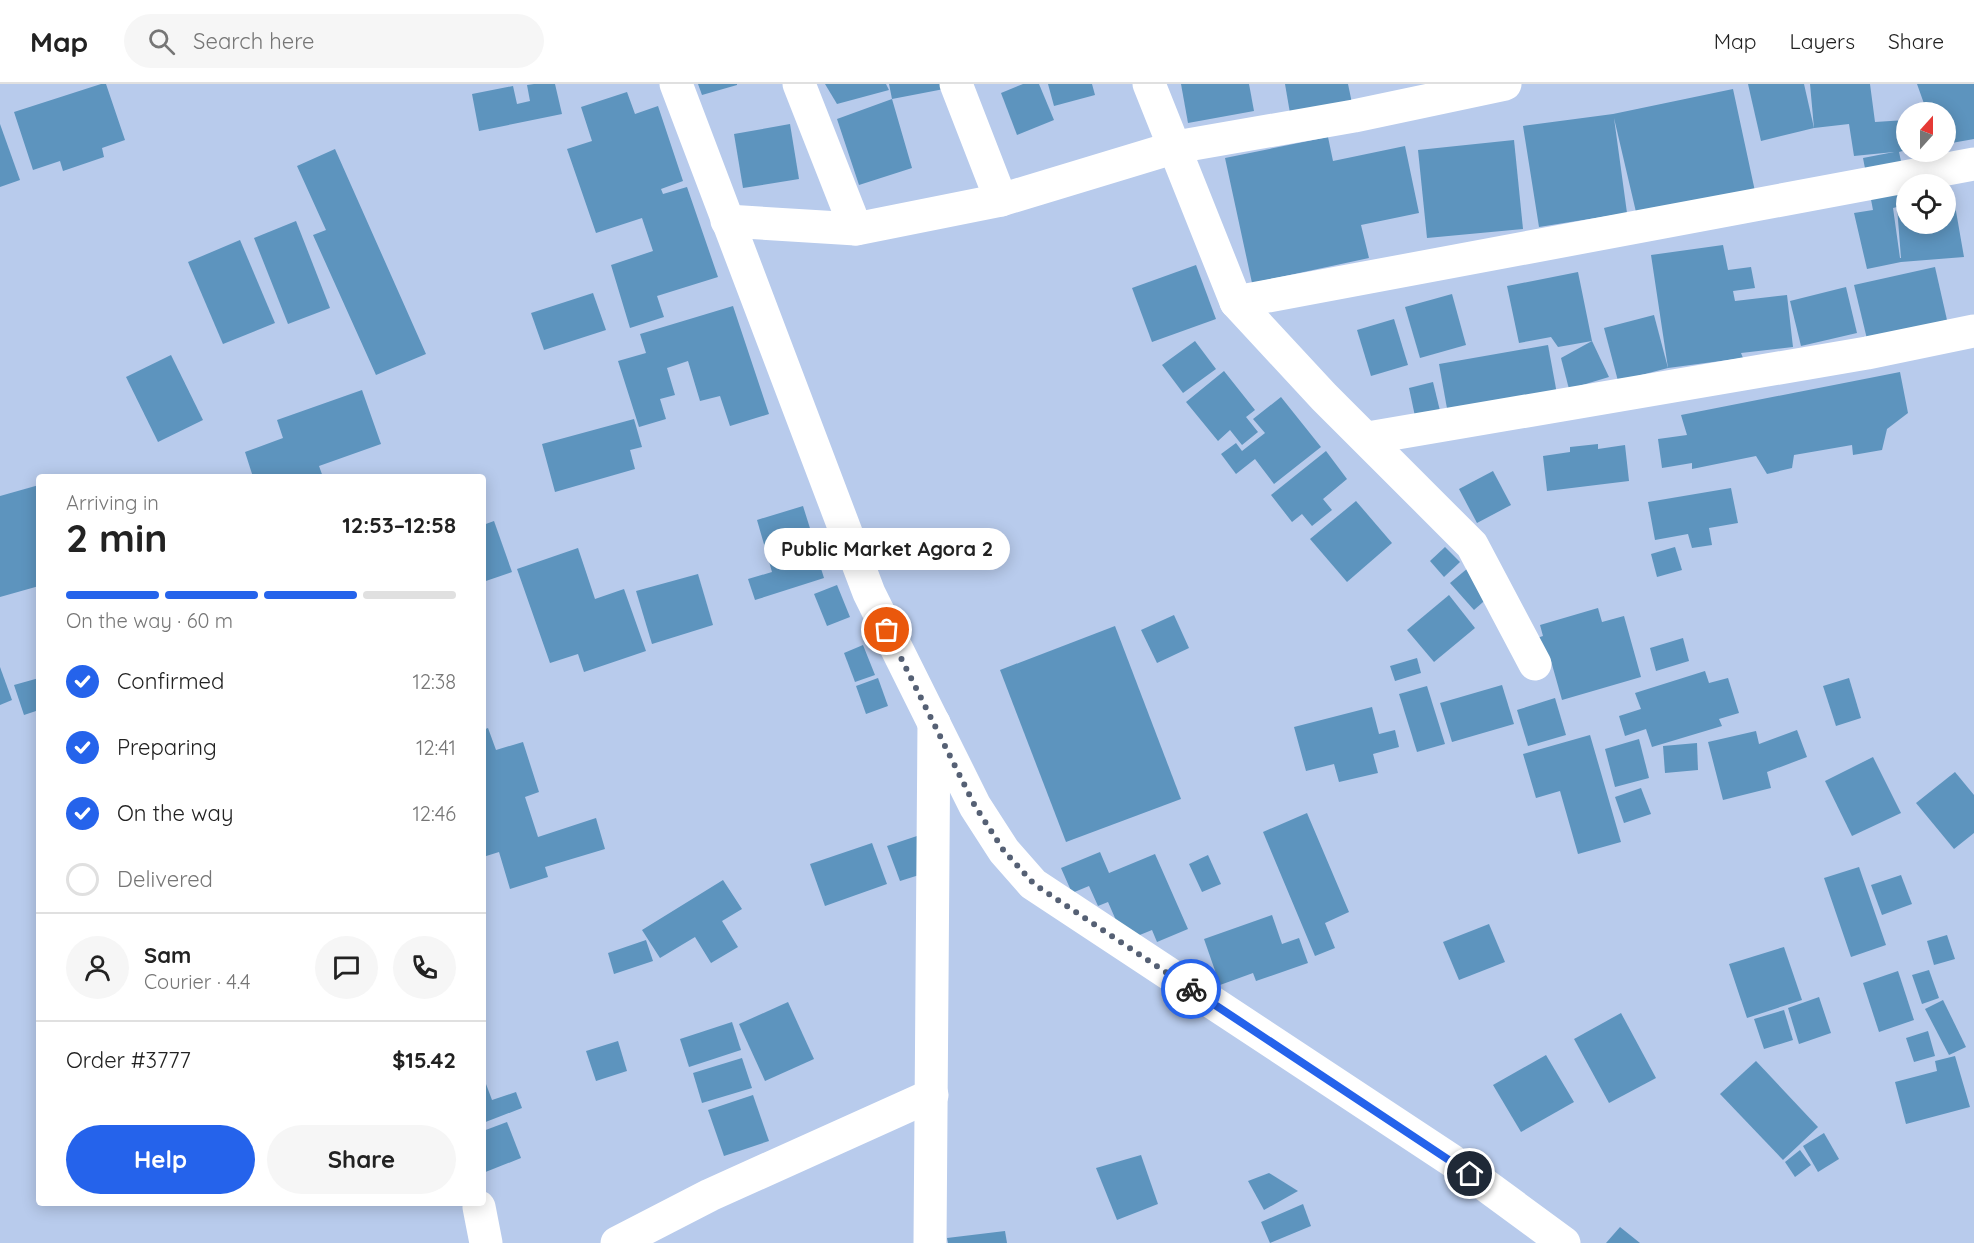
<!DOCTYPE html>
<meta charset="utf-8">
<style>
:root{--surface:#fff;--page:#f6f6f6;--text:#222;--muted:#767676;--line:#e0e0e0;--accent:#2563eb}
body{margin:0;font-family:Quicksand,sans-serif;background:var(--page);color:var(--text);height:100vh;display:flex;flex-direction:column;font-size:22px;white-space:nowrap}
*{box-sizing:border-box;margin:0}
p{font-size:20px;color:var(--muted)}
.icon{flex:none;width:33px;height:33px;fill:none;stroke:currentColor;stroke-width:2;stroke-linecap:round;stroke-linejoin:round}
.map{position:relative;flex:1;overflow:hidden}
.sheet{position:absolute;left:36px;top:390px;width:450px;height:732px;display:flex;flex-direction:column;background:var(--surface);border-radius:6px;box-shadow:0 3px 15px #0003}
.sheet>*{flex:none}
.needle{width:39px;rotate:21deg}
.fabs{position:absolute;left:1896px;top:18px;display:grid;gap:12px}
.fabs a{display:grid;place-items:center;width:60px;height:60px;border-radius:50%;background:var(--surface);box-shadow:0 3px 15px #0003;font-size:30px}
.pin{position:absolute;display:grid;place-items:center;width:51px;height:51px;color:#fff;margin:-26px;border:3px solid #fff;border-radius:50%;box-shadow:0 2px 6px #0007}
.courier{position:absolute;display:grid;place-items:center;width:60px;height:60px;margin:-30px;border:4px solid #2563eb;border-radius:50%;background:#fff;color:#222;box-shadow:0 2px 8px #0007}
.bubble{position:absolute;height:42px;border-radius:21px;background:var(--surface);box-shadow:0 3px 15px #0003;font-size:20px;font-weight:700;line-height:42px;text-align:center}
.summary em{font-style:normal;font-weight:700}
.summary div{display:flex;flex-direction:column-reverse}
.summary{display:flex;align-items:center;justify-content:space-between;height:102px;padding:0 30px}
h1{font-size:39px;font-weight:700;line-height:45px}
.bar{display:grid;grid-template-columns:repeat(4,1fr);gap:9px 6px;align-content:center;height:72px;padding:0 30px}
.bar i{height:8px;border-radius:4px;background:var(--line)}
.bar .on{background:var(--accent)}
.bar p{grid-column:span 4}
.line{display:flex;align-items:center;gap:15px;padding:0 30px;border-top:2px solid var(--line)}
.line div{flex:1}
.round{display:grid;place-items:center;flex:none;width:63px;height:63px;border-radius:32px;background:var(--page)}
ol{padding:0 30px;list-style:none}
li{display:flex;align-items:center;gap:18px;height:66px}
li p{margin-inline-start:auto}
li .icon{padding:6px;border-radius:50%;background:var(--accent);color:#fff;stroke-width:4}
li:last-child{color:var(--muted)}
li i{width:33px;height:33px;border:3px solid var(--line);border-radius:50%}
.button{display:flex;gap:12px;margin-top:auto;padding:12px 30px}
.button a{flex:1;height:69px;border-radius:36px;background:var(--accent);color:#fff;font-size:24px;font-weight:700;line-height:69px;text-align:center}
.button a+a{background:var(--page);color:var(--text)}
header{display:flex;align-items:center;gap:36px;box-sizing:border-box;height:84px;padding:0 30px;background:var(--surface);border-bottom:2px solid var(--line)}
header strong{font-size:28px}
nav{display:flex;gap:33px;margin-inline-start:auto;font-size:21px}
.search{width:420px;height:54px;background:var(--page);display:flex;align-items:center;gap:15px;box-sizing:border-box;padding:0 21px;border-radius:33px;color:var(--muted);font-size:22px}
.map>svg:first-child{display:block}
</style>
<header>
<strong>Map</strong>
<div class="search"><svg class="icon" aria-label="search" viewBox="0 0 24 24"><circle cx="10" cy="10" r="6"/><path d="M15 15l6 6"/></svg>Search here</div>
<nav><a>Map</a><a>Layers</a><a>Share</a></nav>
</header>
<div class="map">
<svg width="1974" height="1159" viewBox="0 0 1974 1159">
<rect width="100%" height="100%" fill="#b8cbec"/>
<g fill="#5d94be" fill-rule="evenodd">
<path d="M101,0h5l19,56 -23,8 2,9 -41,14 -3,-10 -27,9 -19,-58z"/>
<path d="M534,0h21l7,30 -83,17 -7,-37 41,-8 4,18 13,-3 -3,-16z"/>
<path d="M698,0h39v1l-35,10z"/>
<path d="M825,0h61l3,6 -52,14z"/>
<path d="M889,0h52l3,5 -52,10 20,69 -53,17 -22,-66 55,-20z"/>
<path d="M1023,0h16l15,36 -37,15 -16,-42z"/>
<path d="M1048,0h44l3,11 -41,11z"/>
<path d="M1181,0h68l5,27 -66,12z"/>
<path d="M1285,0h63l5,24 -62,11z"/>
<path d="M1748,0h56l10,44 -53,13z"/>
<path d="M1810,0h60l5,38 31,-2v30l-7,2 7,32v40h40l1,-39 2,13 4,-4 11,63 -63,5 -34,7 -13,-56 19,-3 -10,-52 31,-6 -40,4 -5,-32 -35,4zM1897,123l4,51h-1l-7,-50z"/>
<path d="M1917,0h57v55l-28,5v-32h-19z"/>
<path d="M1733,5l23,107 -120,16 -22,-94 13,95 -88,14 -16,-101 90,-12z"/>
<path d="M627,8l8,22 23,-8 25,75 -22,8 2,5 24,-7 31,90 -61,19 7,21 -34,11 -19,-63 42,-14 -11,-33 -46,15 -29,-84 25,-8 -11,-34z"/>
<path d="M0,40l20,56 -20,7z"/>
<path d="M790,40l9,55 -56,9 -9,-54z"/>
<path d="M1328,53l5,24 72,-15 14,67 -58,12 8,33 -117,25 -27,-125z"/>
<path d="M1514,56l9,89 -96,9 -9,-88z"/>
<path d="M335,65l91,205 -50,21 -63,-140 13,-5 -29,-64z"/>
<path d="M296,137l34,87 -42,16 -34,-86z"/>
<path d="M240,156l35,83 -52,21 -35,-82z"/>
<path d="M1723,161l5,25 23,-3 4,21 -22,3 2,10 52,-6 6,52 -52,6 2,5 -75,10 -17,-113z"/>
<path d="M1196,181l20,54 -64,23 -20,-54z"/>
<path d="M1935,183l12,53 -80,19 -13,-54z"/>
<path d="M1578,188l14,69 -34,6 -7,-10 -32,6 -12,-57z"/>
<path d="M1846,203l11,46 -56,13 -11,-45z"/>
<path d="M593,209l13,37 -62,20 -13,-37z"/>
<path d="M1452,210l14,51 -46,13 -15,-51z"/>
<path d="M733,222l36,108 -39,12 -10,-30 -20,5 -12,-40 -21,7 8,27 -15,4 6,20 -27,8 -21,-66 28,-8 -6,-19z"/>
<path d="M1654,231l14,53 -50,13 -14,-53z"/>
<path d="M1394,235l14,46 -37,11 -14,-46z"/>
<path d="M1195,257l21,28 -33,24 -21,-28z"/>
<path d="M1592,257l17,36 -40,12 -8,-31z"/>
<path d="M1548,261l9,49 -109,20 -9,-50z"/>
<path d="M171,271l32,65 -45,22 -32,-65z"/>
<path d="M1224,287l31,39 -9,7 12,15 -16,13 -12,-15 -12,11 -32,-39z"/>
<path d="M1900,288l8,41 -21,16 -5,21 -29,5 -1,-10 -58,10 -2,13 -25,6 -11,-18 -64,13v-6l-30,5 -4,-29 29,-4 -6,-20z"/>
<path d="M1433,298l8,33 -25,6 -7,-33z"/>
<path d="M362,306l19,54 -62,22 4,11h-70l-8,-25 38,-14 -6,-18z"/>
<path d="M1281,313l40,50 -47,37 -19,-25 -19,15 -15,-20 15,-11 6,8 23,-18 -12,-14z"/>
<path d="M634,335l8,28 -12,3 5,19 -80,23 -13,-48z"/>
<path d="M1598,360v5l27,-4 4,36 -82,10 -4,-35 27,-4v-5z"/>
<path d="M1326,367l21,28 -24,20 9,11 -20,16 -10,-12 -10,8 -21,-27z"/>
<path d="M1493,387l18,34 -34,18 -18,-34z"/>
<path d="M39,401v101l-39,11v-101z"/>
<path d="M1731,404l7,35 -29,5 3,17 -20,3 -4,-14 -33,6 -7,-38z"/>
<path d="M1356,417l36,42 -45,39 -37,-43z"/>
<path d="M803,422l11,35 -9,3 4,12 -21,6 1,6 29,-9 6,19 -69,22 -7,-21 24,-7 -15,-52z"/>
<path d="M494,437l18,51 -29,10v-57z"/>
<path d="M1445,463l15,15 -16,15 -14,-16z"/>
<path d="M1675,463l7,23 -25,7 -6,-23z"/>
<path d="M578,464l17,51 29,-10 22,62 -62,21 -6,-18 -28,9 -33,-94z"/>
<path d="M1468,484l23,27 -17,15 -24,-27z"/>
<path d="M698,490l15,51 -61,19 -16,-53z"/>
<path d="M837,501l13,32 -23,9 -13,-32z"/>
<path d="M1449,511l26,33 -41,34 -27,-32z"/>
<path d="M1598,524l4,14 22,-6 17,61 -79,23 -11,-39 -17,-22 9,-3 -3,-11z"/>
<path d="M1174,531l15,33 -32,15 -16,-33z"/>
<path d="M1115,542l66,173 -115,43 -66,-172z"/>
<path d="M1683,554l6,23 -33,10 -6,-23z"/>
<path d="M863,561l12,30 -20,7 -11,-29z"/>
<path d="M1417,574l4,15 -26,8 -5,-15z"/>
<path d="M0,583l12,33 -12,5z"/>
<path d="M1705,587l4,12 19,-5 11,35 -20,6 3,7 -70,21 -6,-18 -21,7 -6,-20 22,-7 -6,-16z"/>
<path d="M39,594v32l-15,5 -10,-30z"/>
<path d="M878,594l10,28 -22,8 -10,-28z"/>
<path d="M1849,594l12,40 -25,8 -13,-40z"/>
<path d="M1502,601l12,39 -62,18 -12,-39z"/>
<path d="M1427,602l18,58 -28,8 -18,-58z"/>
<path d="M1555,614l11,37 -38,11 -11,-36z"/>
<path d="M1372,623l7,27 16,-4 4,17 -26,7 5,19 -39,9 -5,-18 -28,7 -12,-44z"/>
<path d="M488,644l8,22 27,-8 16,50 -14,5 13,40 58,-19 9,31 -60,18 3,10 -38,12 -11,-37 -16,5v-127z"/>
<path d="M1797,646l10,27 -40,15 4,16 -48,12 -15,-58 48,-11 3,13z"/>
<path d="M1590,651l31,107 -43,12 -18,-63 -24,7 -13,-44z"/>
<path d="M1639,655l10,39 -34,9 -10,-38z"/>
<path d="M1697,659l1,27 -33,3 -2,-27z"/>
<path d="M1873,673l28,56 -49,23 -27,-55z"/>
<path d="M1955,688l19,23v38l-20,16 -38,-46z"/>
<path d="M1641,704l10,26 -27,9 -9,-26z"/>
<path d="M1307,729l42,99 -24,11 10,25 -20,8 -52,-124z"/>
<path d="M920,751l12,36 -32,10 -13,-35z"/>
<path d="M872,759l15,41 -62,22 -15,-42z"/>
<path d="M1100,768l9,21 46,-19 33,75 -31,13 -5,-12 -27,11 -17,-39 -10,4 -9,-20 -17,7 -11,-25z"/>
<path d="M1208,771l13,29 -19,8 -13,-28z"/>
<path d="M1859,783l27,78 -35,12 -27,-79z"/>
<path d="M1901,791l11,29 -30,11 -11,-30z"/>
<path d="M723,796l19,29 -20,12 16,26 -27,16 -16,-26 -35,21 -18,-28z"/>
<path d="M1272,831l10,29 17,-6 9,25 -52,18 -3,-8 -33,12 -16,-46z"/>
<path d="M1489,840l16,38 -46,18 -16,-38z"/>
<path d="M1947,851l8,24 -21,6 -7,-24z"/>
<path d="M646,856l7,21 -39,13 -6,-21z"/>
<path d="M1784,863l18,53 -55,18 -18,-54z"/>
<path d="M1929,886l10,28 -17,6 -10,-29z"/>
<path d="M1898,887l16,49 -35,12 -16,-49z"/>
<path d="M1819,913l12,36 -32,11 -11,-36z"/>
<path d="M1943,916l23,47 -17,8 -24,-46z"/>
<path d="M788,918l26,57 -49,22 -26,-57z"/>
<path d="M1784,926l9,30 -29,9 -10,-30z"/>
<path d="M1621,929l35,65 -47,25 -35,-64z"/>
<path d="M732,938l9,28 -52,17 -9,-28z"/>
<path d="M1928,947l7,25 -21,6 -8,-24z"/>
<path d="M618,957l9,30 -31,10 -10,-30z"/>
<path d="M1546,971l28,47 -53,30 -28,-47z"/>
<path d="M1955,972l15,51 -64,17 -11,-42 42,-11 -2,-10z"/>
<path d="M742,974l10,30 -50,15 -9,-30z"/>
<path d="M1756,977l62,66 -35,33 -63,-66z"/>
<path d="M483,992l9,24 24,-8 6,16 -39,15z"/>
<path d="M753,1011l16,46 -45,15 -16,-46z"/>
<path d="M507,1038l14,36 -38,15v-42z"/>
<path d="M1824,1049l15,26 -21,13 -15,-26z"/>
<path d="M1800,1066l11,15 -16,12 -10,-15z"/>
<path d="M1141,1071l17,49 -41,16 -21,-52z"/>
<path d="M1269,1089l29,18 -34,19 -16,-29z"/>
<path d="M1303,1120l8,22 -41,17 -9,-21z"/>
<path d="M1620,1143l20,16h-34z"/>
<path d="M1005,1147l2,12h-59l-1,-5z"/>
</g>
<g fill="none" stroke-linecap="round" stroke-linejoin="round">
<g stroke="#fff" stroke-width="33">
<path d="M799,0l57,145"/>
<path d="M956,0l45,116"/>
<path d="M1149,0l87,218 88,95 148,148 63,119"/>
<path d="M727,137l129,8 145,-29 175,-53 178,-31 151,-32"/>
<path d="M1236,218l738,-138"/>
<path d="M1368,354l499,-85 107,-22"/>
<path d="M479,1123l7,36"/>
<path d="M617,1159l93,-48 222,-100"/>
<path d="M930,1159l4,-520"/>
</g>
<path stroke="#fff" stroke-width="33" d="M676,0l193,509 106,213 29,45 29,33 418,276 113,83"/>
</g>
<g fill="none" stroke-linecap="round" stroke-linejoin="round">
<path stroke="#556074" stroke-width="6" stroke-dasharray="0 10.8" d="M887,546l88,176 29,45 30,33 157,105"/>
<path stroke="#2563eb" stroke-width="8" d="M1191,905l279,185"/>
</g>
</svg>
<div class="fabs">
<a><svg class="needle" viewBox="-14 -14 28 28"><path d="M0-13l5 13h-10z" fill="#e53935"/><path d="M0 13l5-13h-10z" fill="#767676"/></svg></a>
<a><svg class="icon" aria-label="locate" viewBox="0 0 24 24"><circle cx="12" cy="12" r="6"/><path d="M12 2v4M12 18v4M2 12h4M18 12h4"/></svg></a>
</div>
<div class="pin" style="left:887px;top:546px;background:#ea580c"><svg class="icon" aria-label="bag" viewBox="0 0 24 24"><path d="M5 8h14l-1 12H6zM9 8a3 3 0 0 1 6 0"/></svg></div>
<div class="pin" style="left:1470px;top:1090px;background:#1f2937"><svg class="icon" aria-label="home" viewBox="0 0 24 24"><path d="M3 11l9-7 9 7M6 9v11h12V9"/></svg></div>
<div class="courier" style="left:1191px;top:905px"><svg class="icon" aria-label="bike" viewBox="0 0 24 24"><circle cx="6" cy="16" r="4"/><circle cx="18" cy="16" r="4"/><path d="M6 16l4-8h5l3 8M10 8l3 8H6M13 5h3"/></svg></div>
<div class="bubble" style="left:764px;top:444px;width:246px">Public Market Agora 2</div>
<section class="sheet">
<div class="summary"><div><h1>2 min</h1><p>Arriving in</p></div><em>12:53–12:58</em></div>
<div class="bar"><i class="on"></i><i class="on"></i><i class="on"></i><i></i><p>On the way · 60 m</p></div>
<ol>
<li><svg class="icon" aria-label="check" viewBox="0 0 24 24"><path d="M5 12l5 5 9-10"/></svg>Confirmed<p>12:38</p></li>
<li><svg class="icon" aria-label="check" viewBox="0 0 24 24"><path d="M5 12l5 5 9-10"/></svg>Preparing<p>12:41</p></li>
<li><svg class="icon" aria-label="check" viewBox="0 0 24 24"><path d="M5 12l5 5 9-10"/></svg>On the way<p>12:46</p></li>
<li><i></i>Delivered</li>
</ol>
<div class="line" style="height:108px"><a class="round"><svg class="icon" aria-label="person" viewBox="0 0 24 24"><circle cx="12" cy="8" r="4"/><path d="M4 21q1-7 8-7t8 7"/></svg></a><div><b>Sam</b><p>Courier · 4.4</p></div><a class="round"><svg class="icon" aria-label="chat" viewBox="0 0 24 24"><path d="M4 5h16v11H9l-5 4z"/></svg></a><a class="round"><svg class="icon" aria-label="phone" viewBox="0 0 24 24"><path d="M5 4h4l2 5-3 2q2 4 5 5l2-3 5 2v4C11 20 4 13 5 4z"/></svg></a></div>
<div class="line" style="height:78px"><div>Order #3777</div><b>$15.42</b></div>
<div class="button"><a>Help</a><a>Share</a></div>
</section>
</div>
